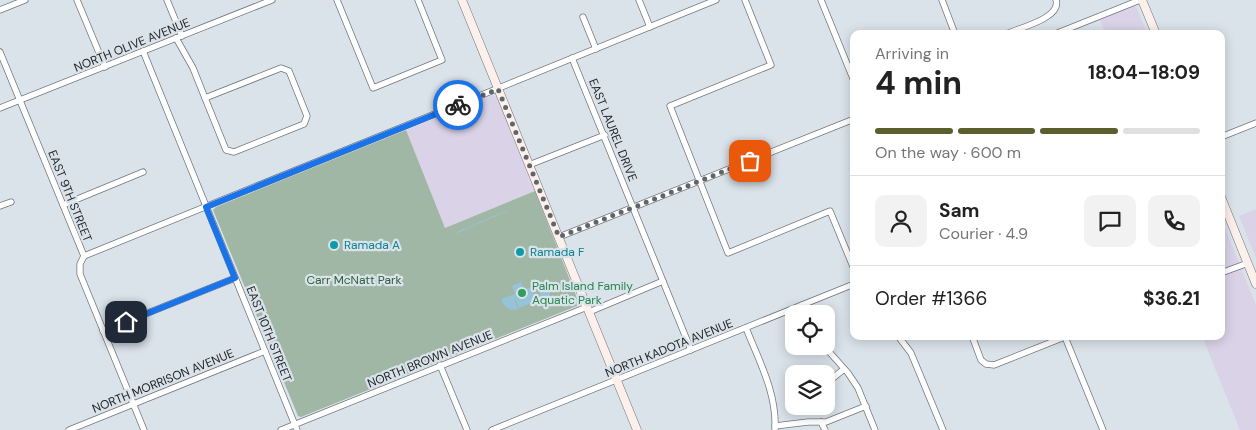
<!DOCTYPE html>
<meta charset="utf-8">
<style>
:root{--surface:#fff;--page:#f2f2f2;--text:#222;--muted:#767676;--line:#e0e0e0;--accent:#5a5f2d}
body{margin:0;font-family:"DM Sans",sans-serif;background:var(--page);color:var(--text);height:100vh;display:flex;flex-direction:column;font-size:19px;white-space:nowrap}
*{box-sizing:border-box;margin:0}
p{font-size:16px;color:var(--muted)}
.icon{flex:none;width:28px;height:28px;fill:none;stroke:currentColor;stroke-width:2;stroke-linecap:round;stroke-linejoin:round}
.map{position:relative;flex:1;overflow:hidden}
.side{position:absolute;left:850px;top:30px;width:375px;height:310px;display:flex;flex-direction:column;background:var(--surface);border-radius:10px;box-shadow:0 2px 12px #0003}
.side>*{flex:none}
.fabs{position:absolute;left:785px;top:305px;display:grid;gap:10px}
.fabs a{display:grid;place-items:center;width:50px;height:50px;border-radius:10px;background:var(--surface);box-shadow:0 2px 12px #0003;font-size:25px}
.pin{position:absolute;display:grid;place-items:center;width:42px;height:42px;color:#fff;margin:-21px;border-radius:10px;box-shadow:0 2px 8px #0006}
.courier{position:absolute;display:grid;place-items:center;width:50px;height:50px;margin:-25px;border:4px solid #1a73e8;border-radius:50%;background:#fff;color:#222;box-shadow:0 1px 6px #0007}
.overview em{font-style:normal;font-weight:700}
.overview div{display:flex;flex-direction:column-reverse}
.overview{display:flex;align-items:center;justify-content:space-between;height:85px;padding:0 25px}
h1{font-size:32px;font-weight:700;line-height:38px}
.bar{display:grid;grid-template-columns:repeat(4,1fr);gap:8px 5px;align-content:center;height:60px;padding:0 25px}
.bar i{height:6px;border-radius:4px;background:var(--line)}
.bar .active{background:var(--accent)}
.bar p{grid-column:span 4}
.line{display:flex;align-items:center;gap:12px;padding:0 25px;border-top:1px solid var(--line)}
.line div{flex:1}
.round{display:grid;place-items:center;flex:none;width:52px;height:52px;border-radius:10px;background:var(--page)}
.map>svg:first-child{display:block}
</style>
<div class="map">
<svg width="1256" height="430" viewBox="0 0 1256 430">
<rect width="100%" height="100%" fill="#dae2ea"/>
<g fill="#dad3e8">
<path d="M1131,5l6,3 10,26h-41l-7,-16z"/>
<path d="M493,95l5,3 37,93 -90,37 -39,-98z"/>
<path d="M1256,209v49l-17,-42z"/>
<path d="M1221,218l35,87v125h-16l-38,-94h19z"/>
</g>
<path fill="#a1b7a5" d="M406,130l39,98 90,-37 44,112 -2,3 -276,111 -3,-1 -85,-206 3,-3z"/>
<path fill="#96c3d7" d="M537,280c14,2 18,17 5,25l-3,-8 2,-5 -5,-3 -4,2 4,10 -17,7 -4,-10h-1l4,11c-9,2 -14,-2 -17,-10l14,-5 -3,-8 9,-4 3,8 13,-5z"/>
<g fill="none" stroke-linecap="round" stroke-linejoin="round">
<path stroke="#96c3d7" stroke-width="1" d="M456,233l50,-22"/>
<g stroke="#70777e" stroke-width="7">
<g id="street">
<path d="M77,0l28,67"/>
<path d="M167,0l15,36"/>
<path d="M337,0l36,88 69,-28 -24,-60"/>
<path d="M639,0l11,27"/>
<path d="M745,0l26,65 -101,41 58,147 102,-42 24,58"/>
<path d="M821,0l33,81"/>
<path d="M942,0l13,34"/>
<path d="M0,10l25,-10"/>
<path d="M583,17l13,32"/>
<path d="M1006,34c13,-6 56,-16 50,-34"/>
<path d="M1055,34l85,-34"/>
<path d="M176,38l17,30 12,30"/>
<path d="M143,51l154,379"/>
<path d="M0,52l84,204 -4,8v10l64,156"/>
<path d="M572,58l119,292"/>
<path d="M281,68l8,3 18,45 -3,8 -70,28 -8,-2 -21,-52z"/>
<path d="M0,108l272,-108"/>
<path d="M1221,137l35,-14"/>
<path d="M529,165l76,-30"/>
<path d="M63,205l80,-33"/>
<path d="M0,206l11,-4"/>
<path d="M559,237l295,-118"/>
<path d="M84,256l632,-256"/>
<path d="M1221,273l27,-10"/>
<path d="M802,305l4,9"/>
<path d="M589,312l74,-31"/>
<path d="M746,328c13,33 31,65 29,102"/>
<path d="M103,331l132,-53"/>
<path d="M898,336l13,17 32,77"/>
<path d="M972,336l9,24 5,4 8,1 73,-29"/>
<path d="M1065,337l38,93"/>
<path d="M824,346l24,27 10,15 17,42"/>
<path d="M440,365l27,65"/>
<path d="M833,378l11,-9"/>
<path d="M821,422l4,8"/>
<path d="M775,426l33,-4h18l40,-16"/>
<path d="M69,430l196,-79"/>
<path d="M281,430l306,-123"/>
<path d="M492,430l362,-146"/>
</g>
</g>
<g stroke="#70777e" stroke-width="9">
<g id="secondary">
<path d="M462,0l175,430"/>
<path d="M1142,0l14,34"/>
<path d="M1221,197l35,87"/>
</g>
</g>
<use href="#street" stroke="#fff" stroke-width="5.5"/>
<use href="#secondary" stroke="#fdefea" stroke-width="8"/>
</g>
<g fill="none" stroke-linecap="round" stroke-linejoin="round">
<path stroke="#60656a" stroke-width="5" stroke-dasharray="0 9" d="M458,105l40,-16 61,148 191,-76"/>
<path stroke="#1a73e8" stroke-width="6" d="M126,322l109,-44 -29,-71 252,-102"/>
</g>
<g fill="#0f9aa8" stroke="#dae2ea" stroke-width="2">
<circle cx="334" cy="245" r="5"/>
<circle cx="520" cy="252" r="5"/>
</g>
<circle fill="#2e9e5b" stroke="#dae2ea" stroke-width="2" cx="522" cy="293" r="5"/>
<g text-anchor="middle" stroke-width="4.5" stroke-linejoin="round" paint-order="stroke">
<g font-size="12" fill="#1f2225" stroke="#dae2ea">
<text transform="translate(132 45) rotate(-22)" y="4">NORTH OLIVE AVENUE</text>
<text transform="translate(613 130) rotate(68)" y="4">EAST LAUREL DRIVE</text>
<text transform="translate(70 196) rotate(68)" y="4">EAST 9TH STREET</text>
<text transform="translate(269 334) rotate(68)" y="4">EAST 10TH STREET</text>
<text transform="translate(669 348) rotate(-22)" y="4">NORTH KADOTA AVENUE</text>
<text transform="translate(430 359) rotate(-22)" y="4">NORTH BROWN AVENUE</text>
<text transform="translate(163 381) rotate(-22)" y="4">NORTH MORRISON AVENUE</text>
</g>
<g font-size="12" fill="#0d838f" stroke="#dae2ea" text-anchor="start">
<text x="344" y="249">Ramada A</text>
<text x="530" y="256">Ramada F</text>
</g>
<g font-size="12" fill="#2a613b" stroke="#dae2ea">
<text x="354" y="284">Carr McNatt Park</text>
</g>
<g font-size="12" fill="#27864d" stroke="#dae2ea" text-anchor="start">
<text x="532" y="290">Palm Island Family<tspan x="532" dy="14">Aquatic Park</tspan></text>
</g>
</g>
</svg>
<div class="fabs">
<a><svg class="icon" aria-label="locate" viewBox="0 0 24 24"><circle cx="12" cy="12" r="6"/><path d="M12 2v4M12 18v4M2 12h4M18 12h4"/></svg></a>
<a><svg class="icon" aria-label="layers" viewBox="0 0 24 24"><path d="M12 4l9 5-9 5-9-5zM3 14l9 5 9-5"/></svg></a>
</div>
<div class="pin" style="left:750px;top:161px;background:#ea580c"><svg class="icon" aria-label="bag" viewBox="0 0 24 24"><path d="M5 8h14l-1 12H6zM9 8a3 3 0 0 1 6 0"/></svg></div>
<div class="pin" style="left:126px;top:322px;background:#1f2937"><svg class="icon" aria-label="home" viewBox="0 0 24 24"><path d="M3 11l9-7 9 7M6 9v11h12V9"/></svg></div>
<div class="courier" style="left:458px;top:105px"><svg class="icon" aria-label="bike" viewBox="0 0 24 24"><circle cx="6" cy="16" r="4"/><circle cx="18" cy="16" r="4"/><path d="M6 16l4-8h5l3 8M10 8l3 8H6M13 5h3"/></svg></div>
<section class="side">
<div class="overview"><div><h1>4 min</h1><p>Arriving in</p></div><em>18:04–18:09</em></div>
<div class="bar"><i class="active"></i><i class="active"></i><i class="active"></i><i></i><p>On the way · 600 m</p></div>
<div class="line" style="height:90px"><a class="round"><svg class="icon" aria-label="person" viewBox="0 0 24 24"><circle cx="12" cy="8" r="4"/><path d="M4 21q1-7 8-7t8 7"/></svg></a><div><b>Sam</b><p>Courier · 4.9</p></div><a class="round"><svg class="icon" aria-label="chat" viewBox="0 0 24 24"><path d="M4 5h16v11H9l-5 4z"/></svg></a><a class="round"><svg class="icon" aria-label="phone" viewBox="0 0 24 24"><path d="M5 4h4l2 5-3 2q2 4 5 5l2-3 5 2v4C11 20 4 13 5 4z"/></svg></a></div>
<div class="line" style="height:65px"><div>Order #1366</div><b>$36.21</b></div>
</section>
</div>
